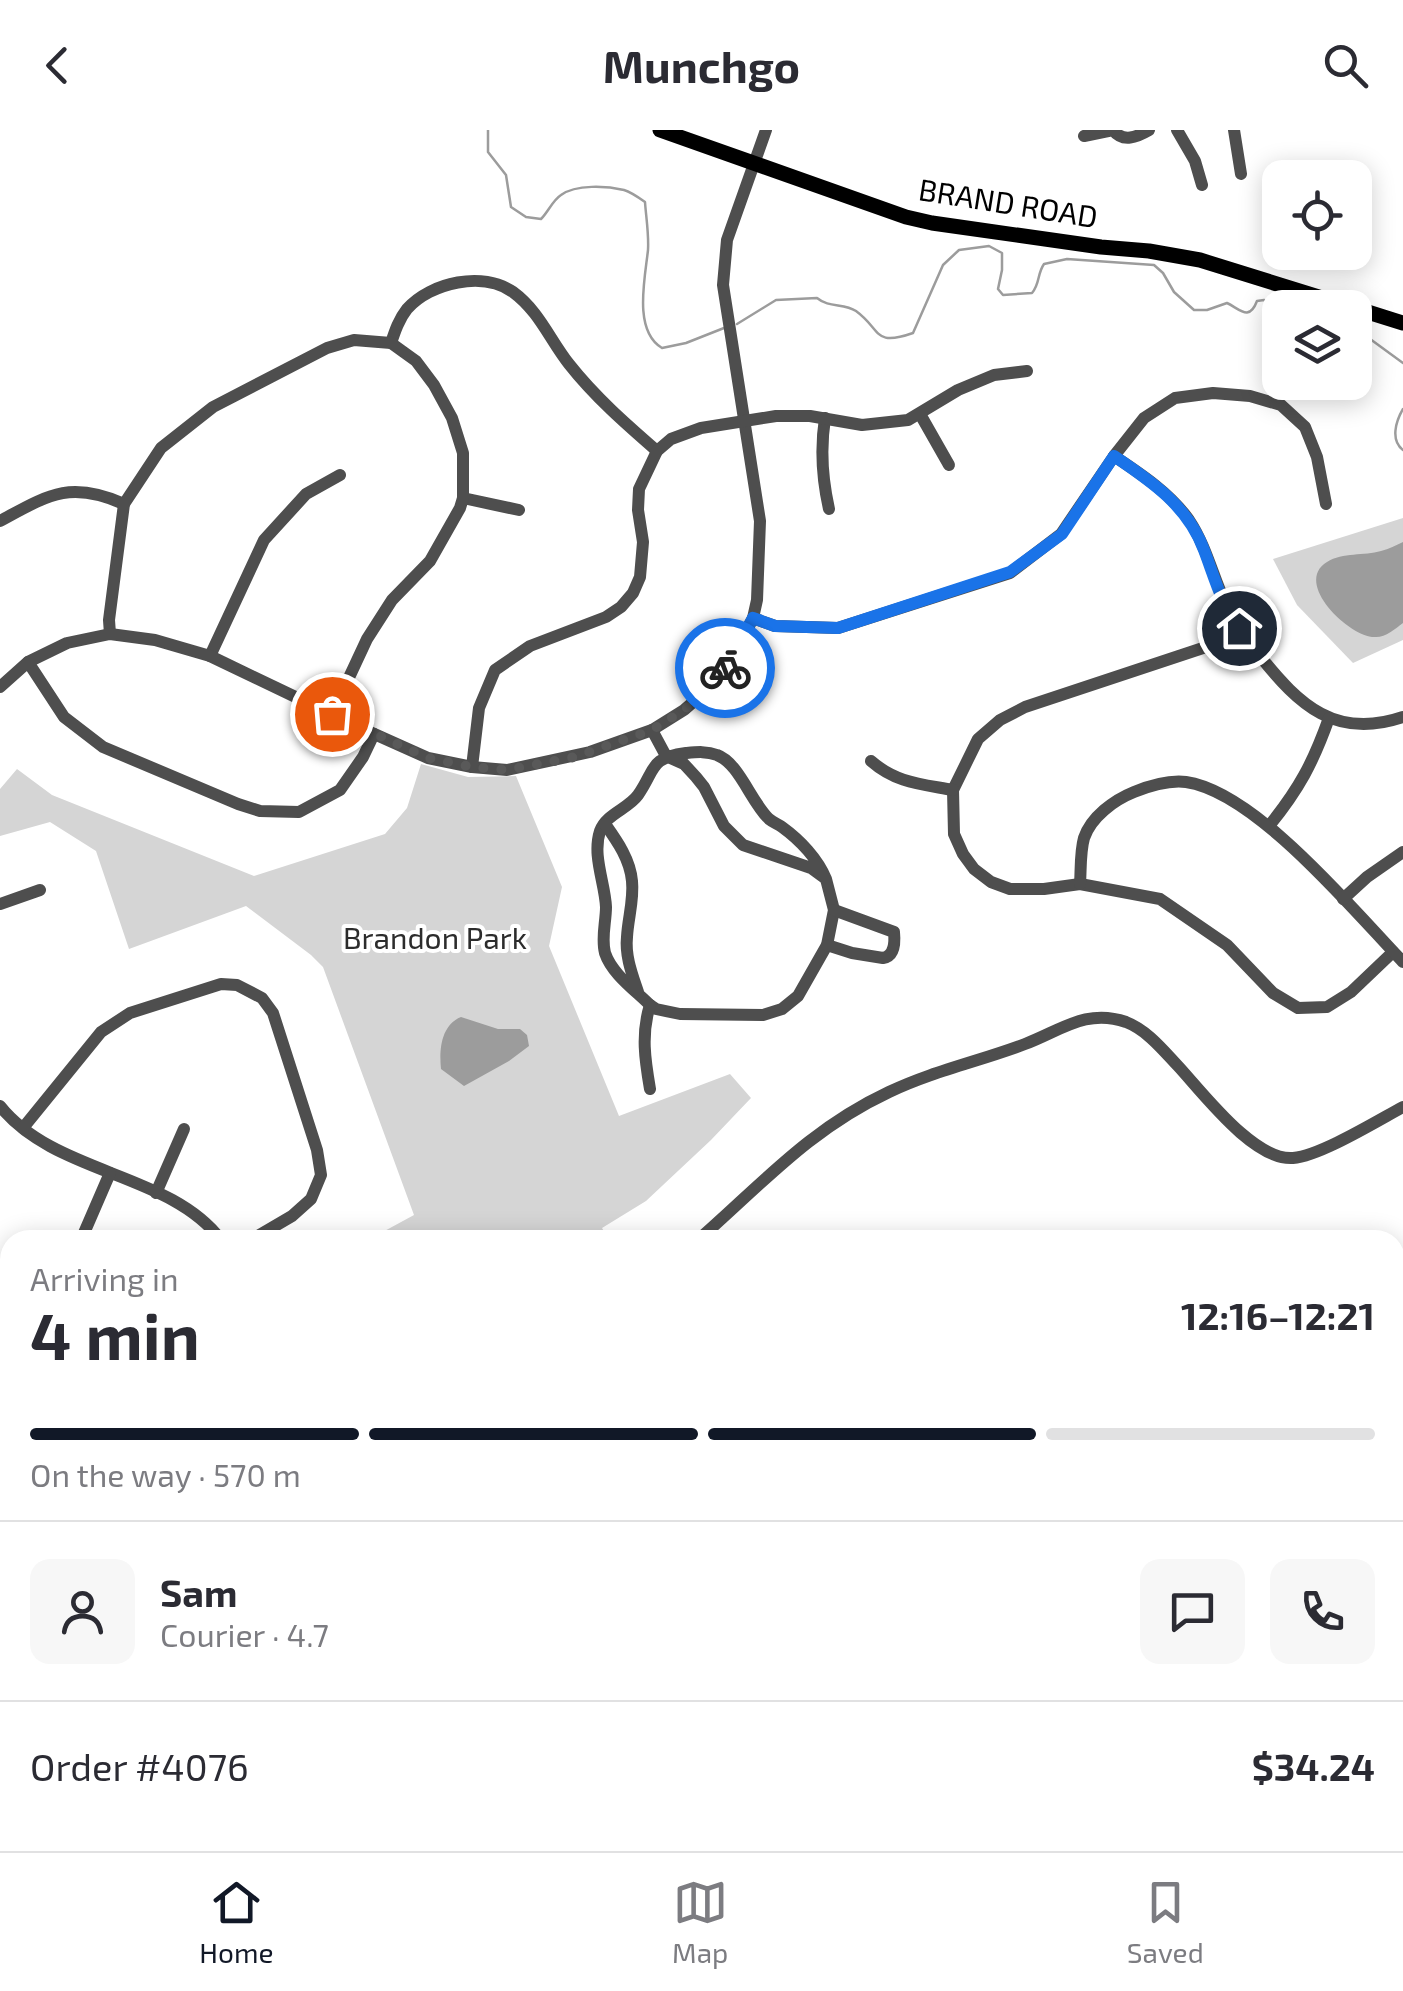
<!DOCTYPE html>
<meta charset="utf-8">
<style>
:root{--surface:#fff;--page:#f7f7f7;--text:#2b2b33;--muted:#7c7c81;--line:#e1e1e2;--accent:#111827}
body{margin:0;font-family:"Exo 2",sans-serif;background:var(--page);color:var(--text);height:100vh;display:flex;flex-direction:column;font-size:38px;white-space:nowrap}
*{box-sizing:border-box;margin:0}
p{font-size:32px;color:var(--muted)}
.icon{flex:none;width:55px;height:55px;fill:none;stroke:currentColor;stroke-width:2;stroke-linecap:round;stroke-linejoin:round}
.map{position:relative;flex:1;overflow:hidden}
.sheet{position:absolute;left:0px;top:1100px;width:1405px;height:622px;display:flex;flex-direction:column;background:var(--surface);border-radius:30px 30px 0 0;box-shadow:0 5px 25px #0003}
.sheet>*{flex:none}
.buttons{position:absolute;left:1262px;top:30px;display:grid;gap:20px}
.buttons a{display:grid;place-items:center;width:110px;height:110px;border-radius:20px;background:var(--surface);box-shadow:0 5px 25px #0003;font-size:50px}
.pin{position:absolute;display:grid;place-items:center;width:85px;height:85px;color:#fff;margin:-42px;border:5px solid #fff;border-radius:50%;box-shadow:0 2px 10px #0007}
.courier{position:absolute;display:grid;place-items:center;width:100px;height:100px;margin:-50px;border:8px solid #1a73e8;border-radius:50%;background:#fff;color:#222;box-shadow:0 2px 12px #0007}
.headline em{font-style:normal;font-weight:700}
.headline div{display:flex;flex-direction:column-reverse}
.headline{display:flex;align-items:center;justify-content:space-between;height:170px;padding:0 30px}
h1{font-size:65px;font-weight:700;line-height:75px}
.bar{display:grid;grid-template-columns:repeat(4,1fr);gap:15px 10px;align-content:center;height:120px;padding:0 30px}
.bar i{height:12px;border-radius:8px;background:var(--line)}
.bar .on{background:var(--accent)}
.bar p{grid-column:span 4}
.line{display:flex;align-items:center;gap:25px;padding:0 30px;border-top:2px solid var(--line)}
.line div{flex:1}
.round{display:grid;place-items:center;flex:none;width:105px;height:105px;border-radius:20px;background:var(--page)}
header{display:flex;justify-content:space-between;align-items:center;height:130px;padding:0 30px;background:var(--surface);font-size:45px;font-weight:700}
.tabs{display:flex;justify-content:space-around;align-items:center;height:140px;border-top:2px solid var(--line);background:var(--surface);font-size:28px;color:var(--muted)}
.tabs a{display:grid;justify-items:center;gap:5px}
.tabs .on{color:var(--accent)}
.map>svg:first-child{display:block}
</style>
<header><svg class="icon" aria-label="back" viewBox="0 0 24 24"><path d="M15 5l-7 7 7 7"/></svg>Munchgo<svg class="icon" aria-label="search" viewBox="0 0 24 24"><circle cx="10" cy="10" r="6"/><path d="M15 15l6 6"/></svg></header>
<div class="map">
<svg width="1403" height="1721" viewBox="0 0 1403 1721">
<rect width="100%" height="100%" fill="#fff"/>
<g fill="#d5d5d5">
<path d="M1403,388v122l-50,23 -56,-58 -24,-46z"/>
<path d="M421,634l47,13 48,-1 46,111 -13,59 70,170 111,-42 21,24 -40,42 -65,61 -44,27 7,12h-16l-6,-7 -16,7h-203l46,-25 -91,-248 -12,-12 -65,-49 -117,43 -33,-98 -46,-29 -50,14v-47l17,-20 35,26 202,81 131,-42 22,-26z"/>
</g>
<g fill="#9c9c9c">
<path d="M1403,412v81c-8,6 -17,14 -27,14 -25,2 -84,-54 -49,-75 16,-10 37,-6 54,-11 8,-2 15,-6 22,-9z"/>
<path d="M461,887l37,12h22l7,6 2,11 -20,15 -45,25 -23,-17c-2,-19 0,-44 20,-52z"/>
</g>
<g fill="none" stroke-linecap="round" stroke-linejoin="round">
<g stroke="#9c9c9c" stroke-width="2.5">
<path d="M488,0v22l18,23 5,32 15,10 15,2c7,-7 12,-19 20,-24 15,-11 46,-9 63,-5 7,2 14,7 21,12 1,15 4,32 3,48 -3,28 -15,81 14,98l24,-5 38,-15"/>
<path d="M737,194l39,-24 41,-2c12,10 27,5 39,13 26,19 17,36 57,22l30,-68 16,-15 30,-4 13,7v17l-4,19 5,6 29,-2c8,-9 5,-19 12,-29l23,-5 87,6 9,8 11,19 20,18h13l20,-7c13,6 22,19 30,-2l7,-1 41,8"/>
<path d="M1355,202l11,4 37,27"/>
<path d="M1403,279c-7,12 -13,31 0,41"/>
</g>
<g stroke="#4e4e4e" stroke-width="12">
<path d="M1177,0l18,31 7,24"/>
<path d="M1234,0l7,44"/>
<path d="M1084,6l29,-6c10,13 24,7 36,0"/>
<path d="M391,213c4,-12 8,-24 16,-34 24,-27 76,-38 106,-17 26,19 37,48 56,72 26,33 57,60 88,87"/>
<path d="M920,284l29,51"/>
<path d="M825,288c-5,32 -3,60 4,91"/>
<path d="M1114,326c27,18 56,37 75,64 20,30 26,67 44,99 7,13 18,25 27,37 39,49 76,84 143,61"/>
<path d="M463,368l56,12"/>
<path d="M0,391c48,-26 70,-41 124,-17"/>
<path d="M753,488l22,8 63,2 172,-55 51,-39 53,-78 30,-38 31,-20 38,-5 37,3 31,9 24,22 12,30 9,47"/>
<path d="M1239,498l-27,17 -187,62 -25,13 -22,19 -25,51 1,44 9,20 11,15 17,13 19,7h34l36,-5 80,15 67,46 46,48 25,15 29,-1 24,-15 42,-40"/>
<path d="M110,504l-1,-14 15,-116 37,-56 52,-41 114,-59 27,-8 37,3 25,18 18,24 18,33 11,35v45l-3,10 -30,53 -38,39 -25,39 -35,75"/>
<path d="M210,526l54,-116 42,-46 34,-19"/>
<path d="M28,532l36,55 39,30 135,57 22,7 39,1 41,-22 23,-33 11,-23"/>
<path d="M0,557l28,-25 39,-19 43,-9 45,6 55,16 142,68 76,34 44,9 35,3 83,-18 62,-22 32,-20 30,-26 19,-26 20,-40 4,-18 3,-79 -37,-236 4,-45 39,-110"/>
<path d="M652,600l14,26 18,8 12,13 8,10 20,39 19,19 68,23 15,11 8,31 -7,35 -29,51 -16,13 -19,6 -83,-1 -24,-5 -6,-4c-15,-15 -38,-31 -45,-52 -4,-15 1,-31 1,-46 -1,-24 -14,-51 -6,-76 6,-17 28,-22 38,-36 18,-26 11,-37 48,-42 11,-1 21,-2 31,2 22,8 34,47 52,64 5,4 9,5 13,8 18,13 36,32 44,52"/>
<path d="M871,631c25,22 50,23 82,29"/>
<path d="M472,637l7,-59 16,-38 35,-24 76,-29 15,-10 12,-14 7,-16 3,-35 -5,-32 1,-21 18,-38 14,-12 30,-11 75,-12h34l52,9 46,-5 50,-30 36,-15 33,-4"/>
<path d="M605,694c12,17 25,35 27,57 2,19 -4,37 -5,56 -2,19 5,37 11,55"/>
<path d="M1269,696c30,-37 44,-63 60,-108"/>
<path d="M1080,754c1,-14 0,-32 4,-46 7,-21 30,-38 50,-46 15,-6 36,-12 52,-10 70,10 168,129 217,180"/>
<path d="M1343,769l24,-22 36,-25"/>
<path d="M0,774l40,-14"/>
<path d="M827,815l25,8 31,5c12,-2 12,-16 11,-26l-60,-22"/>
<path d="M650,875c-9,29 -5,55 0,84"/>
<path d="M0,976c55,69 170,66 221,134"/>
<path d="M23,998l78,-96 29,-19 91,-29 16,1 25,13 11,15 44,137 4,25 -10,24 -19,17 -41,24"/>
<path d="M156,1063l28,-64"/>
<path d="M81,1110l29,-67"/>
<path d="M698,1110c65,-57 112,-111 191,-148 44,-21 91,-31 136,-48 35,-13 61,-36 101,-22 21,8 37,28 52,44 25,27 76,95 115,92 27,-2 84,-37 110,-51"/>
<path d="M0,1228l10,-5"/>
<path d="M1395,1435l8,9"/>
<path d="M0,1534l10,-3"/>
<path d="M1395,1696l8,-5"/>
<path d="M1315,1712l7,9"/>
<path d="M157,1721l10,-9"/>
<path d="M669,1721l30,-3 53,3"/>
<path d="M788,1721l49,-9"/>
<path d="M1347,1721l16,-9"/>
</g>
<g stroke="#000" stroke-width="15">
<path d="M660,0l246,87 26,6 169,24 48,4 51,9 154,48"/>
<path d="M1355,178l48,15"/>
</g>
</g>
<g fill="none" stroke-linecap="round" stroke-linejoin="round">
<path stroke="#595959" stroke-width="10" stroke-dasharray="0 18" d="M332,584l96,44 44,9 35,3 68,-13 77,-27 32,-20 30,-26 11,-16"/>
<path stroke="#1a73e8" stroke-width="12" d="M725,538l28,-50 22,8 63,2 172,-56 52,-38 52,-78c37,25 74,50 90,94 10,26 18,56 35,78"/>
</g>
<g text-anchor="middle" stroke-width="8" stroke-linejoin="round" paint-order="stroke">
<g font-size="30" fill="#000" stroke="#fff">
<text transform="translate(1008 74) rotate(9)" y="10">BRAND ROAD</text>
</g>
<g font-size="30" fill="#2c2c2c" stroke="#fff">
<text x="435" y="819">Brandon Park</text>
</g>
</g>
</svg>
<div class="buttons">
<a><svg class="icon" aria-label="locate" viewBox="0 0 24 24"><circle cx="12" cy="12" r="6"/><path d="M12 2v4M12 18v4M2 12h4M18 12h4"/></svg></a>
<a><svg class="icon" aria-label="layers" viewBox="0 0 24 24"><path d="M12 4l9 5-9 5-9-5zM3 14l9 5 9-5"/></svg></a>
</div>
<div class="pin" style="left:332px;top:584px;background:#ea580c"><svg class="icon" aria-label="bag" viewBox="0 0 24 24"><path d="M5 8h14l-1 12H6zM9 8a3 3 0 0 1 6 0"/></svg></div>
<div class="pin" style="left:1239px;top:498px;background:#1f2937"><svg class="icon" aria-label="home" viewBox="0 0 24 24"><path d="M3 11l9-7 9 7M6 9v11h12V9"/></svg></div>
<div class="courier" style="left:725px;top:538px"><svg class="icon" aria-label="bike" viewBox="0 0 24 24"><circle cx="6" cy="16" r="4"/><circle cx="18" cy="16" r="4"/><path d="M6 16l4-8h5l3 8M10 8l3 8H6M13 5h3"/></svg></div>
<section class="sheet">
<div class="headline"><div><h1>4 min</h1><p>Arriving in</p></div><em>12:16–12:21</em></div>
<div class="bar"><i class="on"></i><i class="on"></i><i class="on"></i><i></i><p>On the way · 570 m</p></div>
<div class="line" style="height:180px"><a class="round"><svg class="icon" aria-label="person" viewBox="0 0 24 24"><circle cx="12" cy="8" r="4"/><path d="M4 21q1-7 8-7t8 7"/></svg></a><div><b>Sam</b><p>Courier · 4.7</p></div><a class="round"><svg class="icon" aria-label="chat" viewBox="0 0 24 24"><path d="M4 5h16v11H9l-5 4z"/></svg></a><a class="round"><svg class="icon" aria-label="phone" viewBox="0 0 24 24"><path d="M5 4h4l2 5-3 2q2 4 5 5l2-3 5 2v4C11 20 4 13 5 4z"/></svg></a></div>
<div class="line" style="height:130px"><div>Order #4076</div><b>$34.24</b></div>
</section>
</div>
<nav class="tabs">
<a class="on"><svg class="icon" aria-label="home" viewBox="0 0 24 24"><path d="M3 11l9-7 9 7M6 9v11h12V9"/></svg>Home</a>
<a><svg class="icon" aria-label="map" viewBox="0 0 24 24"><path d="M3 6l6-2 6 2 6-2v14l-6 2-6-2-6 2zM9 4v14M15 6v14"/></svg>Map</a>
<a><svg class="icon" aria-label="saved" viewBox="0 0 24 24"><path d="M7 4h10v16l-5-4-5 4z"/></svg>Saved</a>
</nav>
